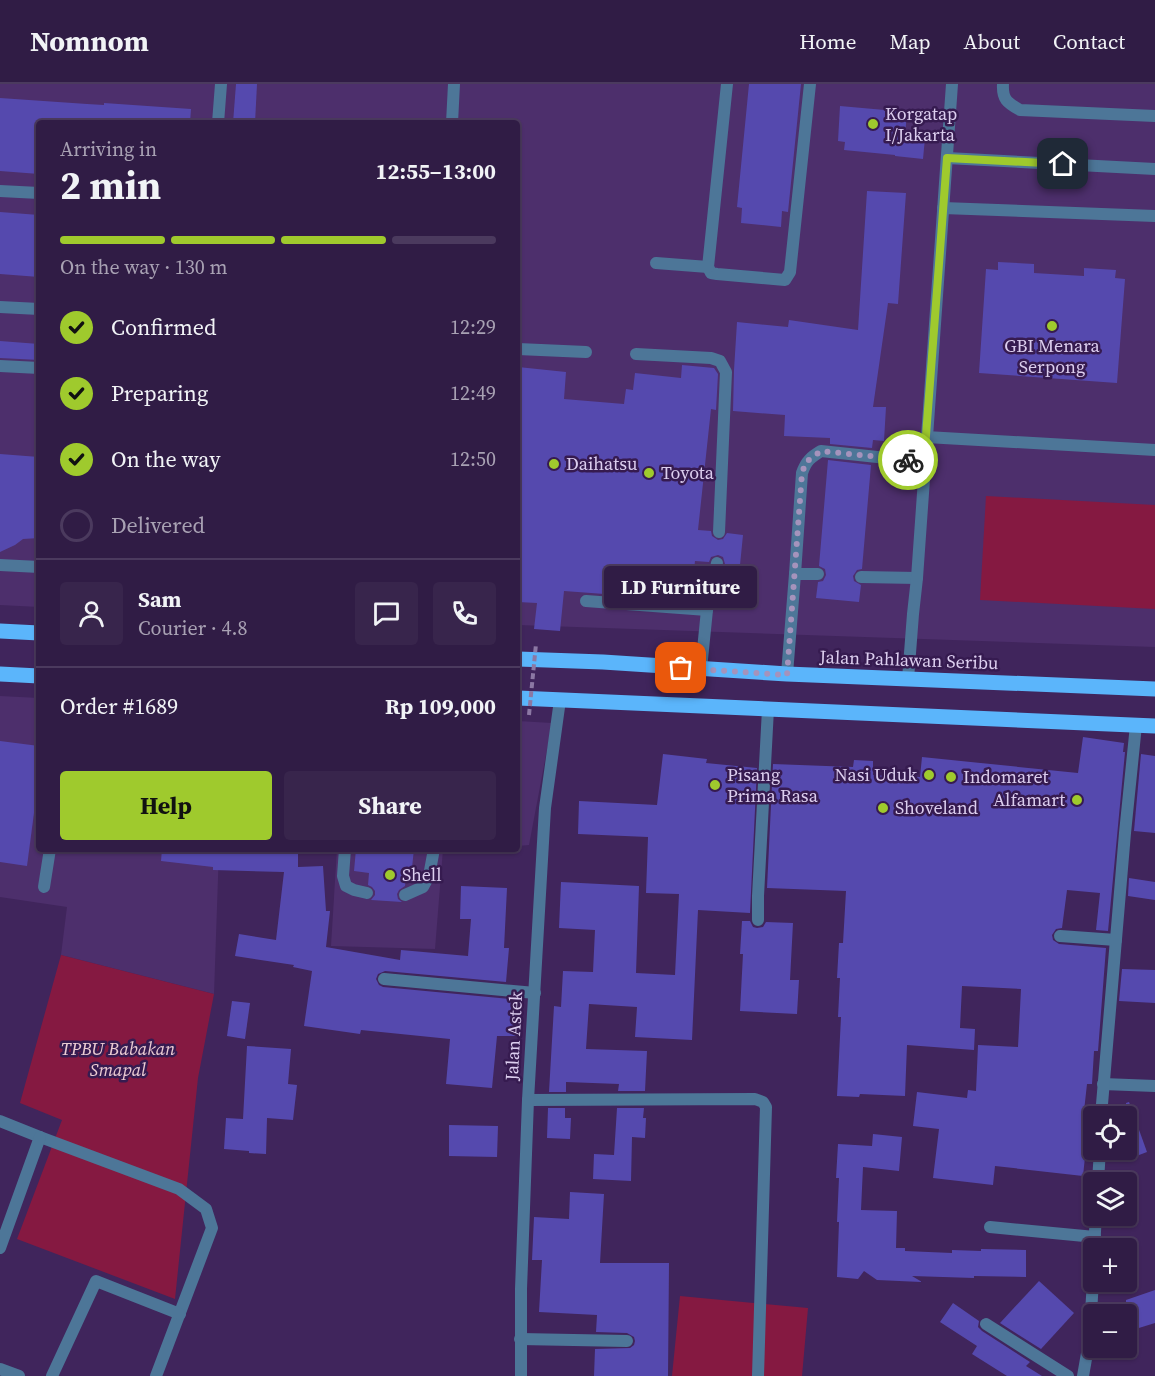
<!DOCTYPE html>
<meta charset="utf-8">
<style>
:root{--surface:#301c45;--page:#38254c;--text:#f1f3f6;--muted:#a8a1b3;--line:#4b3a5e;--accent:#9fca2d}
body{margin:0;font-family:"Source Serif 4",serif;background:var(--page);color:var(--text);height:100vh;display:flex;flex-direction:column;font-size:22px;white-space:nowrap}
*{box-sizing:border-box;margin:0}
p{font-size:20px;color:var(--muted)}
.icon{flex:none;width:33px;height:33px;fill:none;stroke:currentColor;stroke-width:2;stroke-linecap:round;stroke-linejoin:round}
.map{position:relative;flex:1;overflow:hidden}
.drawer{position:absolute;left:36px;top:36px;width:484px;height:732px;display:flex;flex-direction:column;background:var(--surface);border-radius:6px;box-shadow:0 2px 4px #0004,0 0 0 2px var(--line)}
.drawer>*{flex:none}
.tools{position:absolute;left:1083px;top:1022px;display:grid;gap:12px}
.tools a{display:grid;place-items:center;width:54px;height:54px;border-radius:6px;background:var(--surface);box-shadow:0 2px 4px #0004,0 0 0 2px var(--line);font-size:30px}
.pin{position:absolute;display:grid;place-items:center;width:51px;height:51px;color:#fff;margin:-26px;border-radius:12px;box-shadow:0 3px 9px #0006}
.courier{position:absolute;display:grid;place-items:center;width:60px;height:60px;margin:-30px;border:4px solid #9fca2d;border-radius:50%;background:#fff;color:#222;box-shadow:0 2px 8px #0007}
.bubble{position:absolute;height:42px;border-radius:6px;background:var(--surface);box-shadow:0 2px 4px #0004,0 0 0 2px var(--line);font-size:20px;font-weight:700;line-height:42px;text-align:center}
.headline em{font-style:normal;font-weight:700}
.headline div{display:flex;flex-direction:column-reverse}
.headline{display:flex;align-items:center;justify-content:space-between;height:102px;padding:0 24px}
h1{font-size:39px;font-weight:700;line-height:45px}
.bar{display:grid;grid-template-columns:repeat(4,1fr);gap:9px 6px;align-content:center;height:72px;padding:0 24px}
.bar i{height:8px;border-radius:4px;background:var(--line)}
.bar .selected{background:var(--accent)}
.bar p{grid-column:span 4}
.line{display:flex;align-items:center;gap:15px;padding:0 24px;border-top:2px solid var(--line)}
.line div{flex:1}
.round{display:grid;place-items:center;flex:none;width:63px;height:63px;border-radius:6px;background:var(--page)}
ol{padding:0 24px;list-style:none}
li{display:flex;align-items:center;gap:18px;height:66px}
li p{margin-inline-start:auto}
li .icon{padding:6px;border-radius:50%;background:var(--accent);color:#111;stroke-width:4}
li:last-child{color:var(--muted)}
li i{width:33px;height:33px;border:3px solid var(--line);border-radius:50%}
.cta{display:flex;gap:12px;margin-top:auto;padding:12px 24px}
.cta a{flex:1;height:69px;border-radius:6px;background:var(--accent);color:#111;font-size:24px;font-weight:700;line-height:69px;text-align:center}
.cta a+a{background:var(--page);color:var(--text)}
header{display:flex;align-items:center;gap:36px;box-sizing:border-box;height:84px;padding:0 30px;background:var(--surface);border-bottom:2px solid var(--line)}
header strong{font-size:28px}
nav{display:flex;gap:33px;margin-inline-start:auto;font-size:21px}
.map>svg:first-child{display:block}
</style>
<header>
<strong>Nomnom</strong>
<nav><a>Home</a><a>Map</a><a>About</a><a>Contact</a></nav>
</header>
<div class="map">
<svg width="1155" height="1292" viewBox="0 0 1155 1292">
<rect width="100%" height="100%" fill="#40255c"/>
<g fill="#4d2f6c">
<path d="M0,0h1155v563l-637,-22v-502h-479v484l-39,-2z"/>
<path d="M0,612l39,2v151h180l-5,145 -153,-39 6,-48 -67,-10z"/>
<path d="M518,637l34,2 -23,122 -11,1z"/>
<path d="M337,765h106l-8,100 -104,-3z"/>
</g>
<g fill="#851941">
<path d="M986,412l169,9v104l-175,-9z"/>
<path d="M61,871l153,39 -16,84 -23,221 -158,-60 45,-119 -42,-17z"/>
<path d="M680,1212l128,12 -6,68h-130z"/>
</g>
<g fill="#5549ae">
<path d="M236,0h21l-2,39h-22z"/>
<path d="M749,0h52l-13,128 -6,-1 -1,16 -40,-4 1,-15 -5,-1z"/>
<path d="M0,14l87,6 17,1v-2l87,6 -1,14h-151v51l-39,-3z"/>
<path d="M840,22l67,6 -2,24 20,2 -2,21 -28,-3v-1l-51,-5 1,-8 -7,-1z"/>
<path d="M867,107l39,2 -8,111 -10,-1 -15,104h13l-2,34 -11,-1 -1,8 -42,-4v-6l-46,-2 1,-21 -52,-4 1,-41 3,-48 51,5 1,-7 69,10z"/>
<path d="M0,128l39,3v62l-39,-3z"/>
<path d="M998,178l36,2v9l50,3v-8l32,2 -1,8 10,1 -8,104 -138,-10 7,-104 12,1z"/>
<path d="M0,257l39,3v16l-39,-2z"/>
<path d="M682,281l32,3 4,6 -2,36 -5,-1 -13,121 13,1 1,5 6,4 5,-1 4,-6 16,2 -3,30 -15,-1 -2,-7 -5,-2 -7,2 -2,5 -14,-1 -3,28 -72,-8 -2,14 -54,-4 -4,40 -26,-2 3,-26 -19,-1v-235l48,5 -2,27 60,5 2,-15 7,1 2,-17 46,5z"/>
<path d="M0,370l39,3v81l-16,1 -8,6 -15,7z"/>
<path d="M828,376l43,5 -9,104 -5,1 -4,6 1,5 7,4 -2,17 -43,-4 2,-16 5,-1 3,-6 -1,-6 -6,-3z"/>
<path d="M1083,653l41,6 -1,9h2l-17,179 -12,-1 4,-37 -33,-3 -5,38 -6,1 -4,6 1,5 6,4 47,4 -8,103h-4l-2,33h-5l-6,54h6l-4,38 -88,-10 -2,19 -60,-7 6,-49 -26,-3 4,-34 50,6 1,-8 8,1 2,-46 40,2 3,-58 -59,-3 -2,42 15,1 -1,21 -67,-5 -2,51 -45,-2 -1,3 -22,-1 4,-79h-3l2,-39h-3l2,-35h4l3,-52 -79,-3 6,-124 80,3 1,-7 19,1v14l47,2 2,-20 156,16z"/>
<path d="M0,657l39,5v29l-12,91 -27,-4z"/>
<path d="M663,670l44,5 -1,4 51,5 -7,145 -52,-3 -6,130 -57,-3 2,-30 -48,-3 -3,45 61,2 -2,40h-27l1,-7 -53,-2v10h-17l5,-86 7,1 2,-36 30,1 2,-42 -36,-2 2,-46 78,4 -3,87 39,2 4,-81 -33,-1 2,-56 -70,-3 1,-33 78,4z"/>
<path d="M1141,670l14,2v77l-21,-2z"/>
<path d="M162,765h136v18l25,-1 3,45h4l-4,36 74,13 1,-10 67,6 3,-37h-11l1,-33 46,2 -3,60h5l-3,34 -121,-11 -7,3 -2,5 3,6 4,2 137,13 -1,36h-22l-5,52 -46,-4 4,-45 -89,-9 -1,4 -56,-8 8,-55 -19,-4 1,-2 -59,-9 4,-22 37,6 8,-68 -71,-2v-3l-52,-6z"/>
<path d="M356,765h58l-3,28h-5l-1,9 -6,4 -2,4 1,5 4,3 -31,-2 4,-5v-4l-3,-4 -4,-2 1,-12 -15,-2z"/>
<path d="M1129,794l26,4v18l-27,-4z"/>
<path d="M742,837h8l3,6 4,1 6,-1 3,-5 27,1 -3,57h9l-2,34 -57,-3 3,-57h-3z"/>
<path d="M1122,885l33,1v33l-36,-2z"/>
<path d="M232,917l18,2 -5,36 -18,-3z"/>
<path d="M247,962l44,3 -3,35 9,1 -4,35 -26,-2 -1,36 -17,-1v-2l-25,-2 2,-31 17,1z"/>
<path d="M1129,1018l18,50 -21,8v-57z"/>
<path d="M548,1024h17v10h6l-1,21 -23,-1z"/>
<path d="M617,1024h27l-1,10h3l-1,20 -13,-1 -1,44 -38,-2 1,-25 20,1z"/>
<path d="M449,1041l49,1 -1,31 -48,-1z"/>
<path d="M873,1050l29,3 -3,34 -36,-4 -2,43 36,1 -1,37h9v3l47,2v-3l29,1v-2l45,1v27l-52,-1v2l-62,-2 10,6 -45,-2 -13,-9 -6,8 -21,-2 2,-55h-2l2,-44h-3l2,-34 34,2z"/>
<path d="M570,1108l34,2 -4,69h69l-1,113h-74l1,-27 35,-1 4,-3 1,-4 -1,-4 -7,-4 -31,-1 1,-17 -58,-3 3,-52h-10l2,-43 35,2z"/>
<path d="M1039,1197l35,32 -33,36 -41,-26z"/>
<path d="M1155,1206v33l-29,9v-32z"/>
<path d="M953,1219l26,18 -1,6 4,4 48,31 -4,4 16,10h-35l-35,-22 5,-8 -37,-24z"/>
</g>
<g fill="none" stroke-linecap="round" stroke-linejoin="round">
<g stroke="#4d7698" stroke-width="12">
<path d="M727,0l-19,183 3,6 6,1 68,6 5,-8 20,-188"/>
<path d="M1003,0c-1,16 5,19 17,26l135,6"/>
<path d="M218,39l3,-39"/>
<path d="M452,39l2,-39"/>
<path d="M947,74l208,11"/>
<path d="M0,107l39,2"/>
<path d="M943,124l212,8"/>
<path d="M656,179l52,4"/>
<path d="M0,223l39,2"/>
<path d="M518,265l68,3"/>
<path d="M636,270l75,4 9,3 6,11 -7,160"/>
<path d="M0,282l39,2"/>
<path d="M926,353l229,13"/>
<path d="M0,481l39,2"/>
<path d="M795,490l7,-101c4,-12 9,-16 19,-22l103,11"/>
<path d="M861,493l56,1"/>
<path d="M586,517l121,9"/>
<path d="M701,585l6,-59 10,-47"/>
<path d="M787,590l8,-100h23"/>
<path d="M908,595l5,-65 4,-36 35,-494"/>
<path d="M345,765l-2,27 3,10 8,4 13,3"/>
<path d="M44,803l6,-38"/>
<path d="M405,811l18,-8 6,-11 5,-27"/>
<path d="M0,1037l40,16 139,52 27,20 6,19 -56,148"/>
<path d="M0,1164l40,-111"/>
<path d="M0,1285l19,7"/>
<path d="M52,1292l44,-95 84,33"/>
</g>
<g stroke="#4d7698" stroke-width="12">
<path d="M758,836v-24l10,-187"/>
<path d="M1060,852l56,4"/>
<path d="M384,895l151,14"/>
<path d="M1103,1000l52,2"/>
<path d="M528,1016l227,-1 8,3 3,5 -8,269"/>
<path d="M1101,1032l24,-283 11,-108"/>
<path d="M1098,1098l2,-33"/>
<path d="M990,1143l105,10"/>
<path d="M1094,1164l2,-33"/>
<path d="M986,1240l82,52"/>
<path d="M520,1255l107,2"/>
<path d="M521,1292v-87l7,-189 17,-292 15,-108"/>
<path d="M1083,1292l9,-51 -1,-12 3,-48"/>
</g>
<g stroke="#5bb5fb" stroke-width="15">
<path d="M0,547l39,2"/>
<path d="M518,575l85,3 184,12 368,15"/>
<path d="M0,590l39,2"/>
<path d="M518,614l637,28"/>
</g>
<path stroke="#8c78a4" stroke-width="4" stroke-dasharray="6 3" stroke-linecap="butt" d="M529,631l7,-71"/>
</g>
<g fill="none" stroke-linecap="round" stroke-linejoin="round">
<path stroke="#a593bc" stroke-width="6" stroke-dasharray="0 10.8" d="M681,584l106,7 15,-202 4,-11 15,-11 87,9"/>
<path stroke="#9fca2d" stroke-width="8" d="M908,376l16,2 23,-304 116,6"/>
</g>
<g fill="#9fca2d" stroke="#361b50" stroke-width="2">
<circle cx="873" cy="40" r="6"/>
<circle cx="1052" cy="242" r="6"/>
<circle cx="554" cy="380" r="6"/>
<circle cx="649" cy="389" r="6"/>
<circle cx="929" cy="691" r="6"/>
<circle cx="951" cy="693" r="6"/>
<circle cx="715" cy="701" r="6"/>
<circle cx="1077" cy="716" r="6"/>
<circle cx="883" cy="724" r="6"/>
<circle cx="390" cy="791" r="6"/>
</g>
<g text-anchor="middle" stroke-width="5" stroke-linejoin="round" paint-order="stroke">
<g font-size="18" fill="#dcceef" stroke="#361b50" text-anchor="start">
<text x="885" y="36">Korgatap<tspan x="885" dy="21">I/Jakarta</tspan></text>
<text x="1052" y="268" text-anchor="middle">GBI Menara<tspan x="1052" dy="21">Serpong</tspan></text>
<text x="566" y="386">Daihatsu</text>
<text x="661" y="395">Toyota</text>
<text x="727" y="697">Pisang<tspan x="727" dy="21">Prima Rasa</tspan></text>
<text x="917" y="697" text-anchor="end">Nasi Uduk</text>
<text x="963" y="699">Indomaret</text>
<text x="1065" y="722" text-anchor="end">Alfamart</text>
<text x="895" y="730">Shoveland</text>
<text x="402" y="797">Shell</text>
</g>
<g font-size="18" fill="#dcceef" stroke="#361b50">
<text transform="translate(909 576) rotate(2)" y="6">Jalan Pahlawan Seribu</text>
<text transform="translate(514 952) rotate(-87)" y="6">Jalan Astek</text>
</g>
<g font-size="18" font-style="italic" fill="#ecccd3" stroke="#361b50">
<text x="118" y="971">TPBU Babakan<tspan x="118" dy="21">Smapal</tspan></text>
</g>
</g>
</svg>
<div class="tools">
<a><svg class="icon" aria-label="locate" viewBox="0 0 24 24"><circle cx="12" cy="12" r="6"/><path d="M12 2v4M12 18v4M2 12h4M18 12h4"/></svg></a>
<a><svg class="icon" aria-label="layers" viewBox="0 0 24 24"><path d="M12 4l9 5-9 5-9-5zM3 14l9 5 9-5"/></svg></a>
<a>+</a>
<a>−</a>
</div>
<div class="pin" style="left:681px;top:584px;background:#ea580c"><svg class="icon" aria-label="bag" viewBox="0 0 24 24"><path d="M5 8h14l-1 12H6zM9 8a3 3 0 0 1 6 0"/></svg></div>
<div class="pin" style="left:1063px;top:80px;background:#1f2937"><svg class="icon" aria-label="home" viewBox="0 0 24 24"><path d="M3 11l9-7 9 7M6 9v11h12V9"/></svg></div>
<div class="courier" style="left:908px;top:376px"><svg class="icon" aria-label="bike" viewBox="0 0 24 24"><circle cx="6" cy="16" r="4"/><circle cx="18" cy="16" r="4"/><path d="M6 16l4-8h5l3 8M10 8l3 8H6M13 5h3"/></svg></div>
<div class="bubble" style="left:604px;top:482px;width:153px">LD Furniture</div>
<section class="drawer">
<div class="headline"><div><h1>2 min</h1><p>Arriving in</p></div><em>12:55–13:00</em></div>
<div class="bar"><i class="selected"></i><i class="selected"></i><i class="selected"></i><i></i><p>On the way · 130 m</p></div>
<ol>
<li><svg class="icon" aria-label="check" viewBox="0 0 24 24"><path d="M5 12l5 5 9-10"/></svg>Confirmed<p>12:29</p></li>
<li><svg class="icon" aria-label="check" viewBox="0 0 24 24"><path d="M5 12l5 5 9-10"/></svg>Preparing<p>12:49</p></li>
<li><svg class="icon" aria-label="check" viewBox="0 0 24 24"><path d="M5 12l5 5 9-10"/></svg>On the way<p>12:50</p></li>
<li><i></i>Delivered</li>
</ol>
<div class="line" style="height:108px"><a class="round"><svg class="icon" aria-label="person" viewBox="0 0 24 24"><circle cx="12" cy="8" r="4"/><path d="M4 21q1-7 8-7t8 7"/></svg></a><div><b>Sam</b><p>Courier · 4.8</p></div><a class="round"><svg class="icon" aria-label="chat" viewBox="0 0 24 24"><path d="M4 5h16v11H9l-5 4z"/></svg></a><a class="round"><svg class="icon" aria-label="phone" viewBox="0 0 24 24"><path d="M5 4h4l2 5-3 2q2 4 5 5l2-3 5 2v4C11 20 4 13 5 4z"/></svg></a></div>
<div class="line" style="height:78px"><div>Order #1689</div><b>Rp 109,000</b></div>
<div class="cta"><a>Help</a><a>Share</a></div>
</section>
</div>
